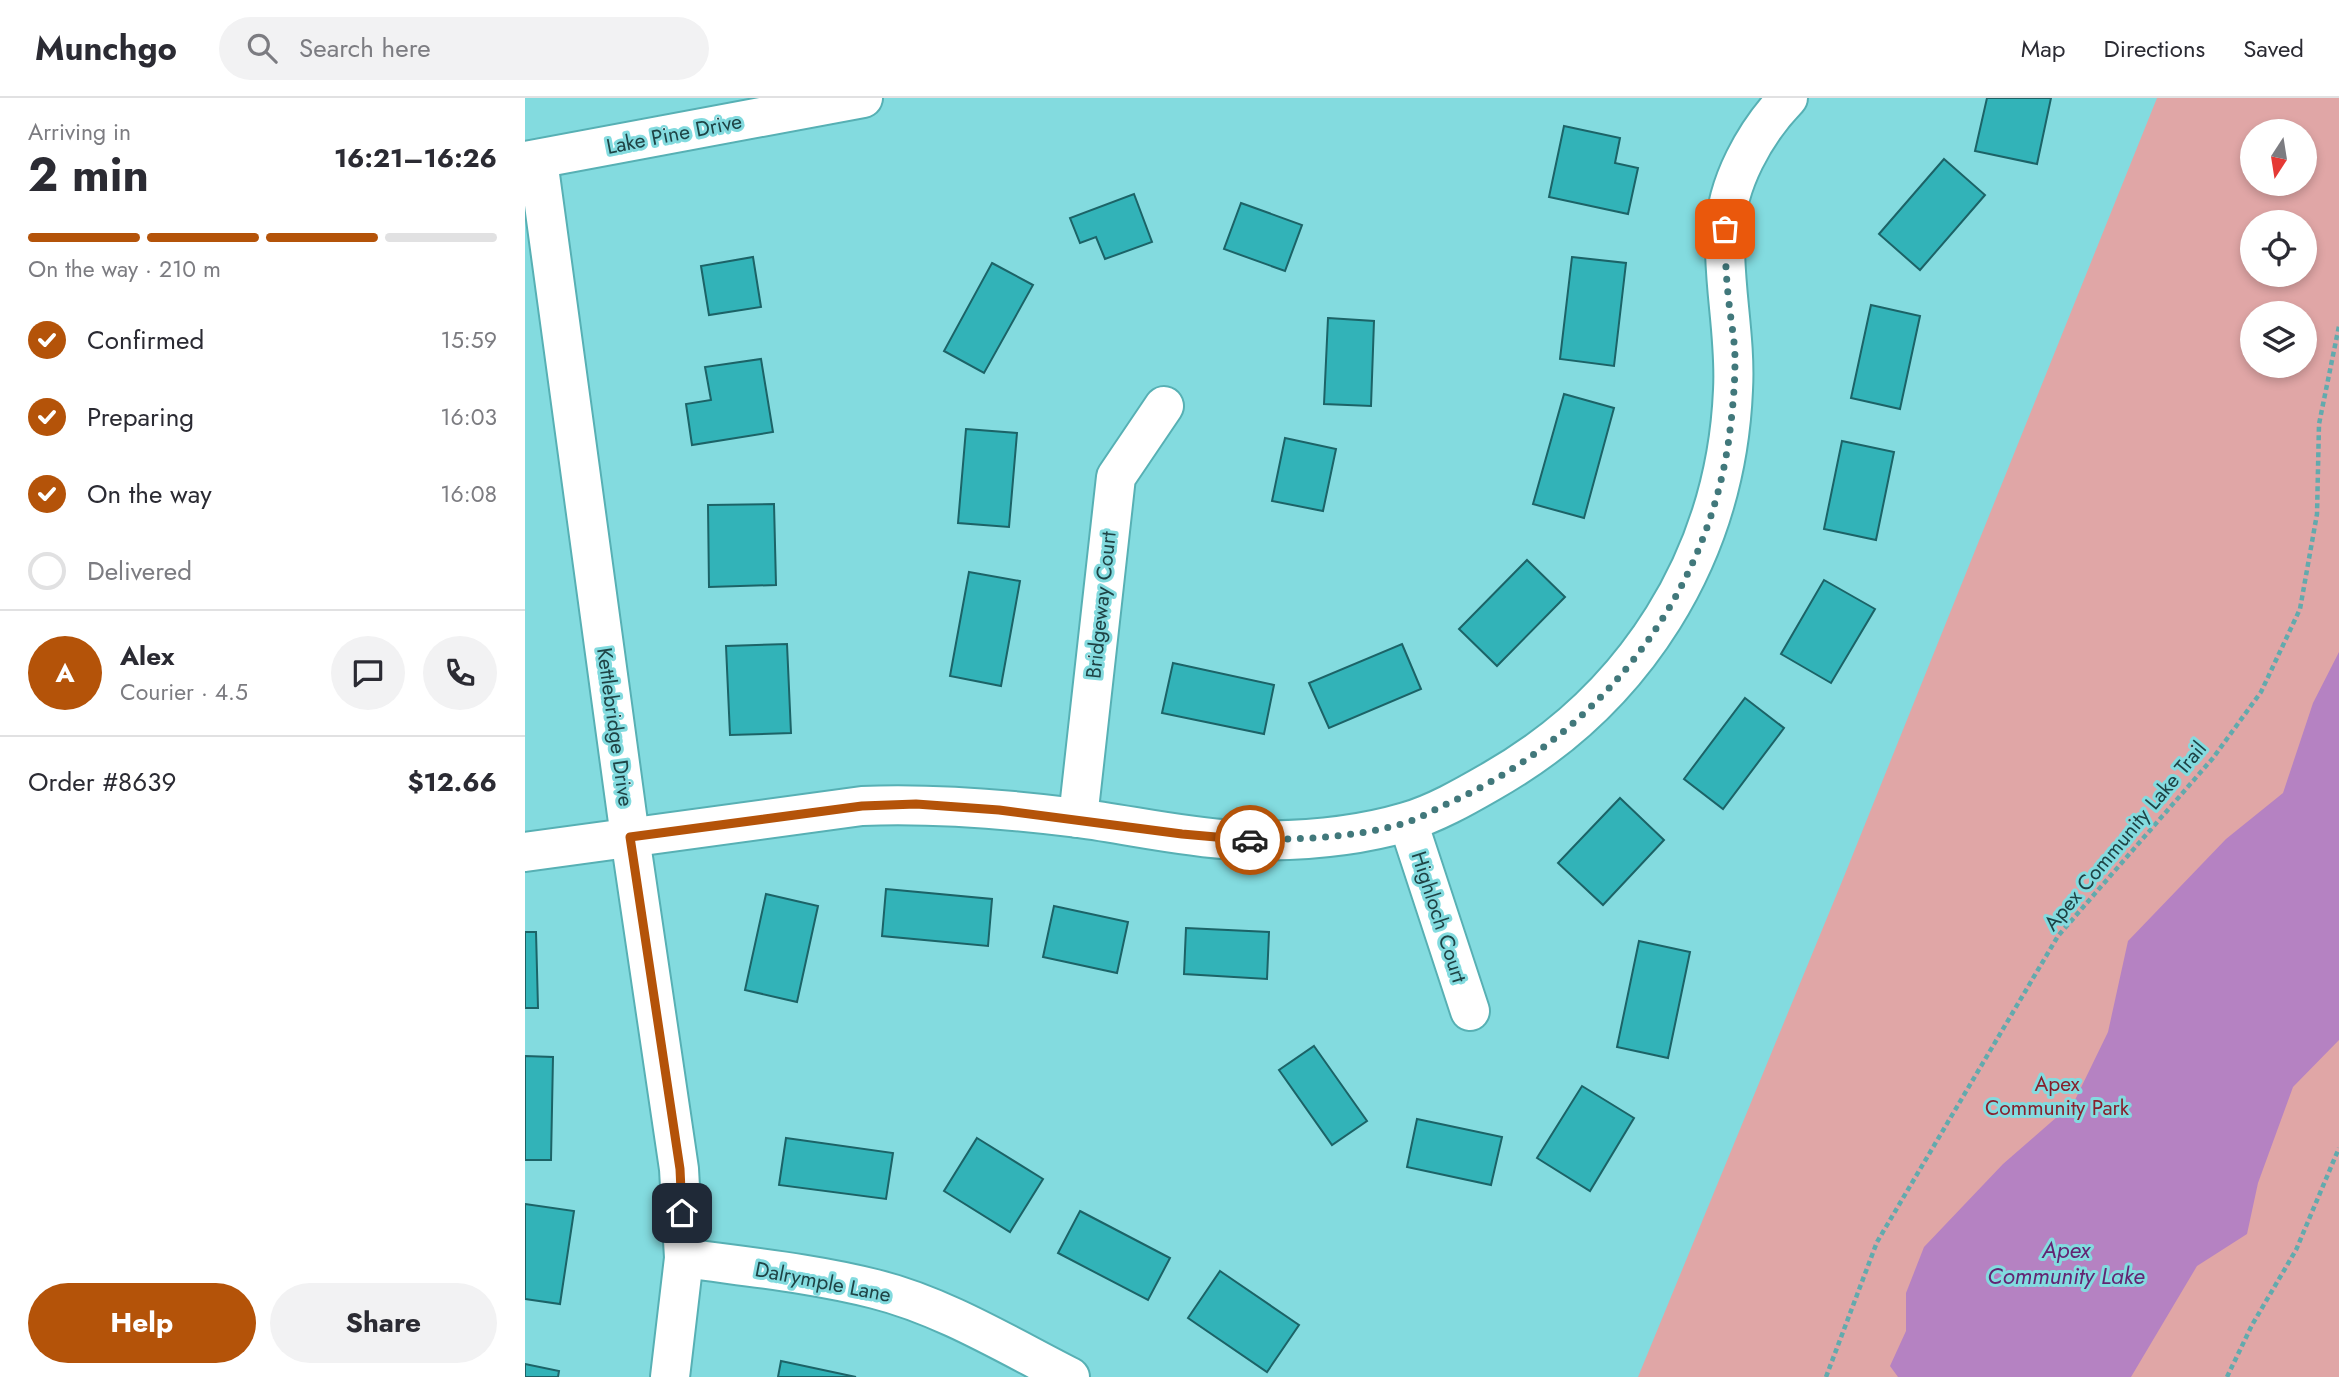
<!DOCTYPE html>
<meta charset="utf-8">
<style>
:root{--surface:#fff;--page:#f2f2f3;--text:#2b2b33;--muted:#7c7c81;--line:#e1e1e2;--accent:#b45309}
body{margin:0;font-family:Jost,sans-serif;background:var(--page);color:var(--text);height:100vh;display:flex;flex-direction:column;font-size:26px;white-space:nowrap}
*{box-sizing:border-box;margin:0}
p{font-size:23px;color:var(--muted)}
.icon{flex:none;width:38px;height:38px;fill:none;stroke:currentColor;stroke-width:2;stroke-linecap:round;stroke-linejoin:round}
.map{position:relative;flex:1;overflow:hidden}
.panel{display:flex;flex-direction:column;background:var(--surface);width:525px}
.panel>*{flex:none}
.needle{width:46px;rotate:192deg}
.tools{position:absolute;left:1715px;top:21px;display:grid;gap:14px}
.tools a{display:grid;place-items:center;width:77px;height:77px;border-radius:50%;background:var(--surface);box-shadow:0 4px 10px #0003;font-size:35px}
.pin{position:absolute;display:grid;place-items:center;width:60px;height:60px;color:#fff;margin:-30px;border-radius:14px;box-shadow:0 4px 10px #0006}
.courier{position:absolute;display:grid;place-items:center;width:70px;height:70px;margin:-35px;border:5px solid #b45309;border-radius:50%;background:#fff;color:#222;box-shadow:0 2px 9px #0007}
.headline em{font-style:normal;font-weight:700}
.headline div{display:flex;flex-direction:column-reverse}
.headline{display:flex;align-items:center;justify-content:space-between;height:119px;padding:0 28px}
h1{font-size:46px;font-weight:700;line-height:52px}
.bar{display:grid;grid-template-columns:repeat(4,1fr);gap:10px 7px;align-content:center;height:84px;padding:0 28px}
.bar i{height:9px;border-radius:5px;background:var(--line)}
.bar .on{background:var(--accent)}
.bar p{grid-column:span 4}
.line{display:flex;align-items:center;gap:18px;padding:0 28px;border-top:2px solid var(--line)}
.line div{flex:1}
.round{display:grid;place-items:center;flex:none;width:74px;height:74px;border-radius:37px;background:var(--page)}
ol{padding:0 28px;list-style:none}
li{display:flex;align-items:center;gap:21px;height:77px}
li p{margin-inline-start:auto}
li .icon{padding:7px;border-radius:50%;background:var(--accent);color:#fff;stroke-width:4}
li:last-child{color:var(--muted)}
li i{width:38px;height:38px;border:4px solid var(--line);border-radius:50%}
.cta{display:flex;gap:14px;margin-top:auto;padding:14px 28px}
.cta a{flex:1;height:80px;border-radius:42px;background:var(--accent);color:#fff;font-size:28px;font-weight:700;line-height:80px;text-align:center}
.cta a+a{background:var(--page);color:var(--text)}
header{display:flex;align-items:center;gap:42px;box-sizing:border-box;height:98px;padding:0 35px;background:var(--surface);border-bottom:2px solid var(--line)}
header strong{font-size:33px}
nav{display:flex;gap:38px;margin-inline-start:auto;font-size:24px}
.search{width:490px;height:63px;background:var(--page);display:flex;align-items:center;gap:18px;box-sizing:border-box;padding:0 24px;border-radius:38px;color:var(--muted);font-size:26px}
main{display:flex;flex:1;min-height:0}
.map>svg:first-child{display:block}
</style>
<header>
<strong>Munchgo</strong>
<div class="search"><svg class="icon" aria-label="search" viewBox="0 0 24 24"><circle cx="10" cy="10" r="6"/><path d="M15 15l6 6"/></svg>Search here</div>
<nav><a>Map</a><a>Directions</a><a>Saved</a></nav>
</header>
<main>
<section class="panel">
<div class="headline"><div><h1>2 min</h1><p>Arriving in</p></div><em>16:21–16:26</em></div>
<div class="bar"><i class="on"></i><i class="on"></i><i class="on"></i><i></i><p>On the way · 210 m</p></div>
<ol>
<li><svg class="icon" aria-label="check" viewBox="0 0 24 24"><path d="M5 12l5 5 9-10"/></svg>Confirmed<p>15:59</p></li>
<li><svg class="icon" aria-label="check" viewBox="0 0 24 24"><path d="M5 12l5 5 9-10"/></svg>Preparing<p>16:03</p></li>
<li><svg class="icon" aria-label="check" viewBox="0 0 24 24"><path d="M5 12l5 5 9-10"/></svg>On the way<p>16:08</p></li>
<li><i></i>Delivered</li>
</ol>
<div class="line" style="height:126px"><b class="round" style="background:var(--accent);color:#fff">A</b><div><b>Alex</b><p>Courier · 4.5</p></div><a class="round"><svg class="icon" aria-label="chat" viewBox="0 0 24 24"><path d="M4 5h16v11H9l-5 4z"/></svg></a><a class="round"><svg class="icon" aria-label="phone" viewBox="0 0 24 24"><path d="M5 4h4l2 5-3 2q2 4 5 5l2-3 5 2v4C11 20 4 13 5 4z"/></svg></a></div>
<div class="line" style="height:91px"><div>Order #8639</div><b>$12.66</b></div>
<div class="cta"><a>Help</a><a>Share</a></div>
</section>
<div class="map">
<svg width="1814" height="1279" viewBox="0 0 1814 1279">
<rect width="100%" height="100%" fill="#83dbdf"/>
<path fill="#e0a6a6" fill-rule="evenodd" d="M1632,0h182v1279h-701l205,-498zM1727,33h53v53h-53zM1727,124h53v53h-53zM1727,215h53v53h-53z"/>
<path fill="#b582c2" d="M1814,554v388l-46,47 -35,96 -11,51 -50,32 -66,111h-233l-8,-11 16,-35v-38l18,-46 79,-83 71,-62 34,-70 20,-91 98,-102 57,-46 30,-90z"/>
<g fill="#32b3b8" stroke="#1c6367" stroke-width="2">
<path d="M1462,0h64l-14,66 -62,-13z"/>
<path d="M1039,28l56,12 -5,25 23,5 -10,46 -79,-17z"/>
<path d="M1419,61l41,36 -65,75 -41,-36z"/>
<path d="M609,96l18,48 -47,17 -9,-22 -16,6 -10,-25z"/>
<path d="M716,105l61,22 -17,46 -61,-22z"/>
<path d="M228,159l8,50 -52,8 -8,-49z"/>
<path d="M1047,159l54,6 -12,103 -54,-7z"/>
<path d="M467,165l41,22 -49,88 -40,-22z"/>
<path d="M1346,207l49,11 -20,93 -49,-11z"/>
<path d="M803,220l46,3 -3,85 -47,-2z"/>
<path d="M236,261l12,73 -81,13 -6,-41 25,-4 -6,-33z"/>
<path d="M1039,296l50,14 -30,110 -51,-14z"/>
<path d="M441,331l51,4 -8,94 -51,-4z"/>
<path d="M760,340l51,11 -13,62 -51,-10z"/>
<path d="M1317,343l52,11 -18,88 -52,-11z"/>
<path d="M249,406l2,81 -67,2 -1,-82z"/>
<path d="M1002,462l38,37 -68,69 -38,-37z"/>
<path d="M444,474l51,9 -19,105 -51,-10z"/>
<path d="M1299,482l51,29 -44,74 -50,-29z"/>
<path d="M262,546l4,89 -61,2 -4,-89z"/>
<path d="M877,546l19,45 -92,39 -20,-45z"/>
<path d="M648,565l101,22 -10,49 -102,-21z"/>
<path d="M1220,600l39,30 -61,81 -39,-30z"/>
<path d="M1095,700l44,42 -61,65 -45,-42z"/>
<path d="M361,791l106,10 -4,47 -106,-10z"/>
<path d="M241,796l52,12 -21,96 -52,-12z"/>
<path d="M529,808l74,16 -11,51 -74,-16z"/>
<path d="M661,830l83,4 -2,47 -83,-5z"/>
<path d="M0,834h11l2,76h-13z"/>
<path d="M1114,843l51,11 -22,106 -51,-11z"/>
<path d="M789,948l53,75 -35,24 -53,-75z"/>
<path d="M0,958l28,1 -2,103h-26z"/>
<path d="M1057,988l52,32 -44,73 -53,-33z"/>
<path d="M892,1021l85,18 -11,48 -84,-18z"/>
<path d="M261,1040l107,15 -7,46 -107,-14z"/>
<path d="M452,1040l66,41 -33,53 -66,-41z"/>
<path d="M0,1106l49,7 -14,93 -35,-5z"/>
<path d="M555,1113l90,47 -22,42 -90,-47z"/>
<path d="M695,1173l79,54 -32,47 -79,-54z"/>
<path d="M256,1263l75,16h-78z"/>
<path d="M0,1266l34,7 -1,6h-33z"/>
</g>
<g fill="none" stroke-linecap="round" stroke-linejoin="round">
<g stroke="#57b0b4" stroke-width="42">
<g id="minor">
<path d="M13,62l92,677 49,332 5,89 -14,119"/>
<path d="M553,720l38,-341 48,-71"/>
<path d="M883,724l62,189"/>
<path d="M0,754l337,-46c72,-3 144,3 216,12 52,7 104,19 156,22 57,2 118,-2 172,-18 28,-8 58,-25 84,-40 145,-82 236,-225 243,-392 3,-53 -10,-105 -8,-158 1,-48 30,-100 63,-134"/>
<path d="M159,1160c64,9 128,15 191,31 68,17 132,56 195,88"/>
</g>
</g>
<g stroke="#57b0b4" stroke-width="42">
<path id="secondary" d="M0,63l338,-63"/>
</g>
<g stroke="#62aaad" stroke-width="4.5" stroke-dasharray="5 3.5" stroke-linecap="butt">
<path d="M1301,1279l51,-135 181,-306 155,-178 48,-66 39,-83 17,-95 2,-90 20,-98"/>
<path d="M1702,1279l25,-52 44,-75 43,-102"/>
</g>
<use href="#minor" stroke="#fff" stroke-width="38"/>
<use href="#secondary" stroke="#fff" stroke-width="38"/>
</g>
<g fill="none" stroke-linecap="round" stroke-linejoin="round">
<path stroke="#41787b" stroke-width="7" stroke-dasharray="0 12.6" d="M725,742c52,-1 108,-2 158,-18 15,-5 29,-14 43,-20 145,-66 252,-198 277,-357 4,-28 7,-57 7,-85 0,-19 -4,-38 -6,-57 -3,-25 -4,-50 -4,-74"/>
<path stroke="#b45309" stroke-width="9" d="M157,1115l-2,-44 -50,-332 232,-31 54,-2 83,6 183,24 68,6"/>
</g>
<g text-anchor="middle" stroke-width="6" stroke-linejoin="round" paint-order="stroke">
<g font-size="21" fill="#1e4345" stroke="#83dbdf">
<text transform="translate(149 36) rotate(-11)" y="7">Lake Pine Drive</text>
<text transform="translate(576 507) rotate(-84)" y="7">Bridgeway Court</text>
<text transform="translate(90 629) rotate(82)" y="7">Kettlebridge Drive</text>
<text transform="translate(1600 738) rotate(-50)" y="7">Apex Community Lake Trail</text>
<text transform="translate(914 819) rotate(72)" y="7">Highloch Court</text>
<text transform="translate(298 1184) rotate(11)" y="7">Dalrymple Lane</text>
</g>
<g font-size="21" fill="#87202c" stroke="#83dbdf">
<text x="1532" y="993">Apex<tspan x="1532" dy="24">Community Park</tspan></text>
</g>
<g font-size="23" font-style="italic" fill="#632472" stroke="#83dbdf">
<text x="1541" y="1160">Apex<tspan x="1541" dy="26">Community Lake</tspan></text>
</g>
</g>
</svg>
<div class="tools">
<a><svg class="needle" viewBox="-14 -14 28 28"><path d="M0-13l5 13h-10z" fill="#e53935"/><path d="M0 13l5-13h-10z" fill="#7c7c81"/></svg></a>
<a><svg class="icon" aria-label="locate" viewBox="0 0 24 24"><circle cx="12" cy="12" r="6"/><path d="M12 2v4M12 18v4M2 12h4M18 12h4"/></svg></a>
<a><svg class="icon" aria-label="layers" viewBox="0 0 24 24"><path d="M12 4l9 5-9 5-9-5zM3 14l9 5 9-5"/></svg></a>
</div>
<div class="pin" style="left:1200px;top:131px;background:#ea580c"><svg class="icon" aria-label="bag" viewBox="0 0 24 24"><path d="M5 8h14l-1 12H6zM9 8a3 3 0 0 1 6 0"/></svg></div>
<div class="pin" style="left:157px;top:1115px;background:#1f2937"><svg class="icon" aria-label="home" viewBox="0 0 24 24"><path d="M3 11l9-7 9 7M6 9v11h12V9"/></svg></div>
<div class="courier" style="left:725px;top:742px"><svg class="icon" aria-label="car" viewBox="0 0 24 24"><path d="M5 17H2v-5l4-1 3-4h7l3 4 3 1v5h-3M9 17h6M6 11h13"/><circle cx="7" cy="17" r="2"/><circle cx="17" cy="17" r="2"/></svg></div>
</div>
</main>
